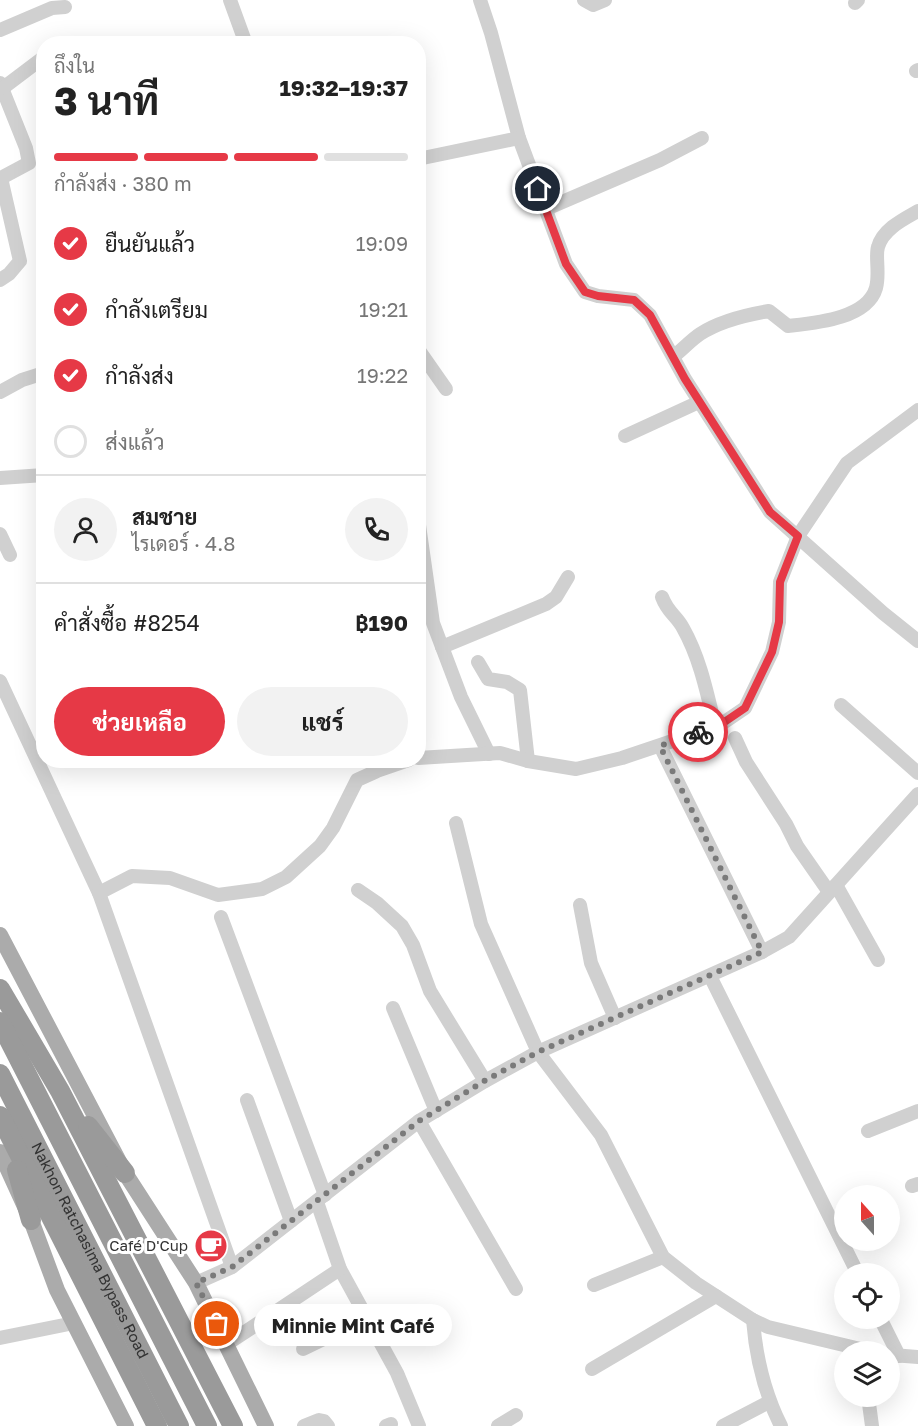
<!DOCTYPE html>
<html lang="th">
<meta charset="utf-8">
<style>
:root{--surface:#fff;--page:#f2f2f2;--text:#222;--muted:#767676;--line:#e0e0e0;--accent:#e63946}
body{margin:0;font-family:"Golos Text",Sarabun,sans-serif;background:var(--page);color:var(--text);height:100vh;display:flex;flex-direction:column;font-size:22px;white-space:nowrap}
*{box-sizing:border-box;margin:0}
p{font-size:20px;color:var(--muted)}
.icon{flex:none;width:33px;height:33px;fill:none;stroke:currentColor;stroke-width:2;stroke-linecap:round;stroke-linejoin:round}
.map{position:relative;flex:1;overflow:hidden}
.details{position:absolute;left:36px;top:36px;width:390px;height:732px;display:flex;flex-direction:column;background:var(--surface);border-radius:24px;box-shadow:0 6px 24px #0002}
.details>*{flex:none}
.needle{width:39px;rotate:339deg}
.fabs{position:absolute;left:834px;top:1185px;display:grid;gap:12px}
.fabs a{display:grid;place-items:center;width:66px;height:66px;border-radius:50%;background:var(--surface);box-shadow:0 6px 24px #0002;font-size:30px}
.pin{position:absolute;display:grid;place-items:center;width:51px;height:51px;color:#fff;margin:-26px;border:3px solid #fff;border-radius:50%;box-shadow:0 2px 6px #0007}
.courier{position:absolute;display:grid;place-items:center;width:60px;height:60px;margin:-30px;border:4px solid #e63946;border-radius:50%;background:#fff;color:#222;box-shadow:0 2px 8px #0007}
.bubble{position:absolute;height:42px;border-radius:21px;background:var(--surface);box-shadow:0 6px 24px #0002;font-size:20px;font-weight:700;line-height:42px;text-align:center}
.head em{font-style:normal;font-weight:700}
.head div{display:flex;flex-direction:column-reverse}
.head{display:flex;align-items:center;justify-content:space-between;height:102px;padding:0 18px}
h1{font-size:39px;font-weight:700;line-height:45px}
.bar{display:grid;grid-template-columns:repeat(4,1fr);gap:9px 6px;align-content:center;height:72px;padding:0 18px}
.bar i{height:8px;border-radius:4px;background:var(--line)}
.bar .active{background:var(--accent)}
.bar p{grid-column:span 4}
.line{display:flex;align-items:center;gap:15px;padding:0 18px;border-top:2px solid var(--line)}
.line div{flex:1}
.round{display:grid;place-items:center;flex:none;width:63px;height:63px;border-radius:32px;background:var(--page)}
ol{padding:0 18px;list-style:none}
li{display:flex;align-items:center;gap:18px;height:66px}
li p{margin-inline-start:auto}
li .icon{padding:6px;border-radius:50%;background:var(--accent);color:#fff;stroke-width:4}
li:last-child{color:var(--muted)}
li i{width:33px;height:33px;border:3px solid var(--line);border-radius:50%}
.button{display:flex;gap:12px;margin-top:auto;padding:12px 18px}
.button a{flex:1;height:69px;border-radius:36px;background:var(--accent);color:#fff;font-size:24px;font-weight:700;line-height:69px;text-align:center}
.button a+a{background:var(--page);color:var(--text)}
.map>svg:first-child{display:block}
</style>
<div class="map">
<svg width="918" height="1426" viewBox="0 0 918 1426">
<rect width="100%" height="100%" fill="#fff"/>
<g fill="none" stroke-linecap="round" stroke-linejoin="round">
<g stroke="#d0d0d0" stroke-width="14">
<path d="M230,0l16,44"/>
<path d="M480,0l11,33 28,105 47,126 19,28 13,4 36,4 16,15 35,64 85,133 113,101 35,28"/>
<path d="M584,0l9,5 12,-5"/>
<path d="M855,3l3,-3"/>
<path d="M0,30l52,-22 13,-1"/>
<path d="M916,71l2,-1"/>
<path d="M0,83l26,65 3,15 -28,15 19,83 -11,13 -9,6"/>
<path d="M3,88l41,-31"/>
<path d="M418,159l101,-21"/>
<path d="M546,209l114,-49 42,-22"/>
<path d="M418,349l28,40"/>
<path d="M674,356c9,-7 17,-16 26,-22 20,-13 45,-19 69,-23l19,15c27,-3 79,-7 88,-38 4,-14 -1,-32 2,-41 5,-18 26,-28 40,-36"/>
<path d="M0,392l22,-12 22,-7"/>
<path d="M625,436l74,-34"/>
<path d="M0,478l44,-3"/>
<path d="M418,518l15,105 28,74 28,57"/>
<path d="M0,534l10,21"/>
<path d="M662,597c6,16 14,18 21,31 17,30 24,65 32,98"/>
<path d="M442,647l104,-43 10,-7 12,-20"/>
<path d="M478,662l10,17 19,3 13,8 8,71"/>
<path d="M0,681l99,212 133,374"/>
<path d="M841,705l77,68"/>
<path d="M735,738l11,24 40,62 11,22 32,46"/>
<path d="M660,746l102,206"/>
<path d="M418,758l82,-5 28,8 48,8 46,-11 98,-33 25,-17 27,-56 7,-30 1,-40 18,-46 49,-73 71,-53"/>
<path d="M456,823l25,101 57,128 63,83 62,122 33,26 57,37 15,7 105,25"/>
<path d="M836,885l42,75"/>
<path d="M358,890l19,13 25,23 11,19 17,46 55,90"/>
<path d="M99,893l33,-17 38,2 48,17 44,-6 24,-12 34,-31 13,-18 24,-48 20,-9 32,-11"/>
<path d="M580,905l11,58 24,55"/>
<path d="M221,917l104,278"/>
<path d="M710,976l148,298"/>
<path d="M393,1008l43,103"/>
<path d="M247,1100l44,121"/>
<path d="M419,1121l97,168"/>
<path d="M868,1131l50,-20"/>
<path d="M912,1186l6,-2"/>
<path d="M317,1202l23,67 57,104 22,53"/>
<path d="M196,1283l36,-16 187,-146 66,-40 53,-29 224,-100 27,-15 129,-143"/>
<path d="M594,1285l69,-28"/>
<path d="M880,1318l19,38"/>
<path d="M753,1320c3,38 11,72 28,106"/>
<path d="M0,1338l74,-15"/>
<path d="M227,1344l113,-75"/>
<path d="M303,1349l64,-31"/>
<path d="M892,1355l26,2"/>
<path d="M592,1369l124,-73"/>
<path d="M868,1396l4,30"/>
<path d="M304,1426l15,-6 5,1 4,5"/>
<path d="M386,1426l5,-2"/>
<path d="M498,1426l18,-11"/>
<path d="M723,1426l46,-24"/>
</g>
<g stroke="#ababab" stroke-width="16">
<path d="M0,935l125,238 71,110 70,143"/>
<path d="M0,1152l31,68 26,70 69,136"/>
</g>
<g stroke="#9a9a9a" stroke-width="20">
<path d="M0,989l60,102 173,335"/>
<path d="M0,1022l207,404"/>
<path id="s1" d="M0,1074l179,352"/>
<path d="M0,1116l157,310"/>
<path d="M88,1126l37,47"/>
<path d="M17,1170l14,50"/>
</g>
</g>
<g fill="none" stroke-linecap="round" stroke-linejoin="round">
<path stroke="#7a7a7a" stroke-width="6" stroke-dasharray="0 10.8" d="M217,1324l-21,-41 36,-16 187,-146 67,-41 52,-28 224,-100 -102,-206 38,-14"/>
<path stroke="#e63946" stroke-width="8" d="M538,189l28,75 19,28 13,4 36,4 16,15 35,64 85,133 28,24 -18,46 -1,40 -7,30 -27,56 -25,17 -22,7"/>
</g>
<defs>
<g id="cafe-disc" transform="scale(1.725)"><circle r="9.5" fill="#e63946" stroke="#fff"/><path d="M-5.5-4.5H6V0H3Q3 3.5 0 3.5H-2.5Q-5.5 3.5-5.5 0ZM3-3.2v2h1.7v-2ZM-6 4.5H4V6H-6Z" fill="#fff"/></g>
</defs>
<g fill-rule="evenodd">
<use href="#cafe-disc" x="211" y="1246"/>
</g>
<g text-anchor="middle" stroke-width="6" stroke-linejoin="round" paint-order="stroke">
<g font-size="15" fill="#333" stroke="#fff" text-anchor="end">
<text x="188" y="1251">Café D'Cup</text>
</g>
<g font-size="15" fill="#333" stroke="#fff">
<text dy="5" stroke="none"><textPath href="#s1" startOffset="198">Nakhon Ratchasima Bypass Road</textPath></text>
</g>
</g>
</svg>
<div class="fabs">
<a><svg class="needle" viewBox="-14 -14 28 28"><path d="M0-13l5 13h-10z" fill="#e53935"/><path d="M0 13l5-13h-10z" fill="#767676"/></svg></a>
<a><svg class="icon" aria-label="locate" viewBox="0 0 24 24"><circle cx="12" cy="12" r="6"/><path d="M12 2v4M12 18v4M2 12h4M18 12h4"/></svg></a>
<a><svg class="icon" aria-label="layers" viewBox="0 0 24 24"><path d="M12 4l9 5-9 5-9-5zM3 14l9 5 9-5"/></svg></a>
</div>
<div class="pin" style="left:217px;top:1324px;background:#ea580c"><svg class="icon" aria-label="bag" viewBox="0 0 24 24"><path d="M5 8h14l-1 12H6zM9 8a3 3 0 0 1 6 0"/></svg></div>
<div class="pin" style="left:538px;top:189px;background:#1f2937"><svg class="icon" aria-label="home" viewBox="0 0 24 24"><path d="M3 11l9-7 9 7M6 9v11h12V9"/></svg></div>
<div class="courier" style="left:698px;top:732px"><svg class="icon" aria-label="bike" viewBox="0 0 24 24"><circle cx="6" cy="16" r="4"/><circle cx="18" cy="16" r="4"/><path d="M6 16l4-8h5l3 8M10 8l3 8H6M13 5h3"/></svg></div>
<div class="bubble" style="left:254px;top:1304px;width:198px">Minnie Mint Café</div>
<section class="details">
<div class="head"><div><h1>3 นาที</h1><p>ถึงใน</p></div><em>19:32–19:37</em></div>
<div class="bar"><i class="active"></i><i class="active"></i><i class="active"></i><i></i><p>กำลังส่ง · 380 m</p></div>
<ol>
<li><svg class="icon" aria-label="check" viewBox="0 0 24 24"><path d="M5 12l5 5 9-10"/></svg>ยืนยันแล้ว<p>19:09</p></li>
<li><svg class="icon" aria-label="check" viewBox="0 0 24 24"><path d="M5 12l5 5 9-10"/></svg>กำลังเตรียม<p>19:21</p></li>
<li><svg class="icon" aria-label="check" viewBox="0 0 24 24"><path d="M5 12l5 5 9-10"/></svg>กำลังส่ง<p>19:22</p></li>
<li><i></i>ส่งแล้ว</li>
</ol>
<div class="line" style="height:108px"><a class="round"><svg class="icon" aria-label="person" viewBox="0 0 24 24"><circle cx="12" cy="8" r="4"/><path d="M4 21q1-7 8-7t8 7"/></svg></a><div><b>สมชาย</b><p>ไรเดอร์ · 4.8</p></div><a class="round"><svg class="icon" aria-label="phone" viewBox="0 0 24 24"><path d="M5 4h4l2 5-3 2q2 4 5 5l2-3 5 2v4C11 20 4 13 5 4z"/></svg></a></div>
<div class="line" style="height:78px"><div>คำสั่งซื้อ #8254</div><b>฿190</b></div>
<div class="button"><a>ช่วยเหลือ</a><a>แชร์</a></div>
</section>
</div>
